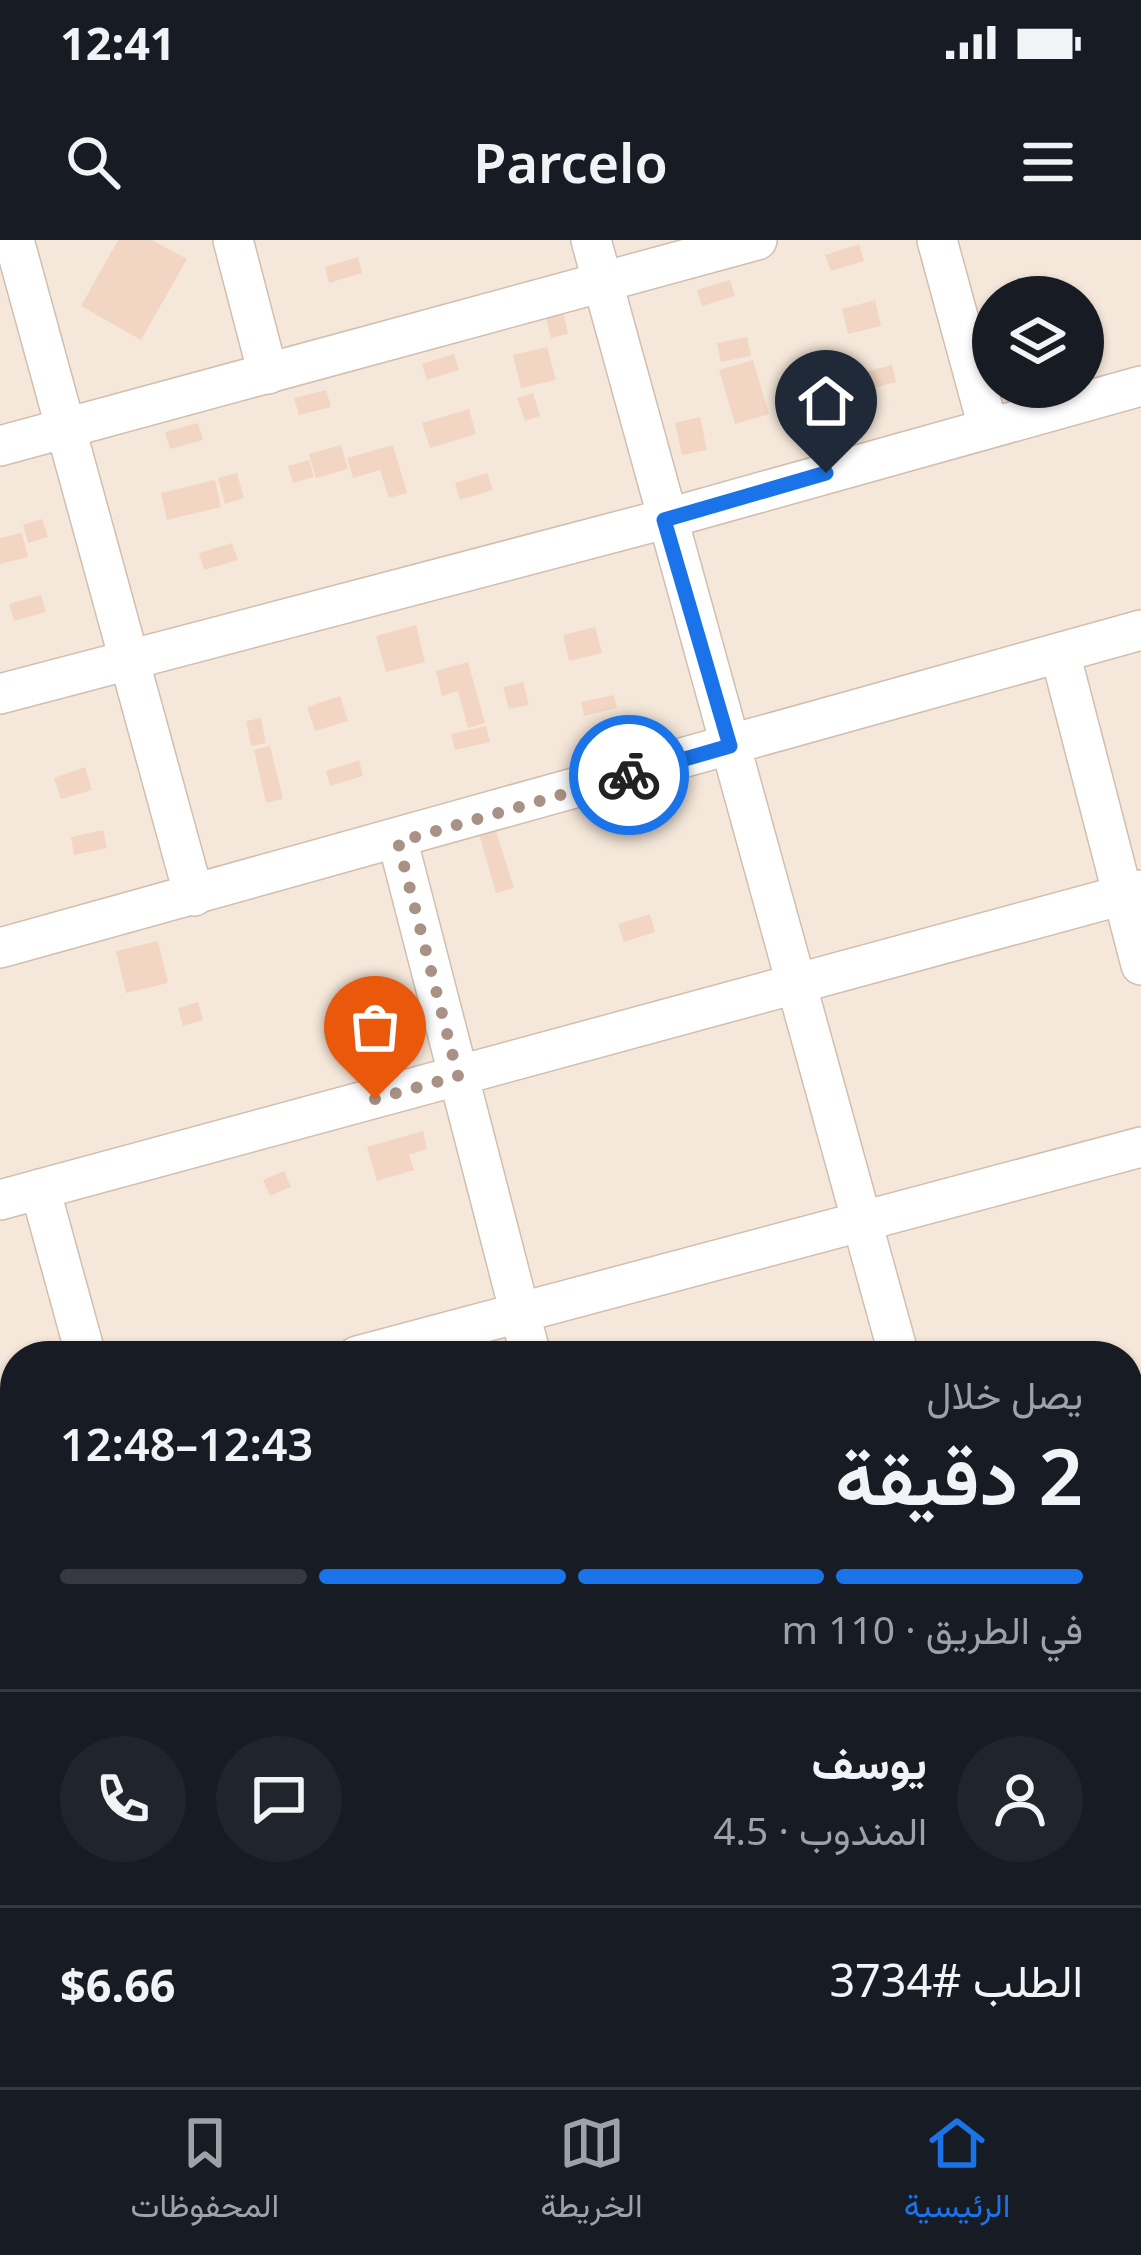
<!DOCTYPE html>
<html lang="ar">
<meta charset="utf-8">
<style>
:root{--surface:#171b24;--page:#20242c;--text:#f1f3f6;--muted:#9ea1a6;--line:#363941;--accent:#1a73e8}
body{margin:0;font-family:"Noto Sans",Vazirmatn,sans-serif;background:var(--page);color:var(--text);direction:rtl;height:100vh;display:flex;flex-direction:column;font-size:45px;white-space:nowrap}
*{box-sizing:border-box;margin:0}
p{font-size:39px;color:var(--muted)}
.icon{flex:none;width:66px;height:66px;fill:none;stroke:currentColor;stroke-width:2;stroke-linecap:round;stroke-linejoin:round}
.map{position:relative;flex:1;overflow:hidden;direction:ltr}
.sheet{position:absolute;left:0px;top:1101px;width:1143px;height:747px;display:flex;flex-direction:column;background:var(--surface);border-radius:48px 48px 0 0;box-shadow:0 3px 9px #0004;direction:rtl}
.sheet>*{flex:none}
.tools{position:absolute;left:972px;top:36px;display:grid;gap:24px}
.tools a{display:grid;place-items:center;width:132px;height:132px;border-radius:50%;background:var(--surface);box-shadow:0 3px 9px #0004;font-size:60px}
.pin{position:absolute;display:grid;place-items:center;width:102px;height:102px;color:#fff;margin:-123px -51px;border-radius:50% 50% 50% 0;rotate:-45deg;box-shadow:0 0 12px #0007}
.pin .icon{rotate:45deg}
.courier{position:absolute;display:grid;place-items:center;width:120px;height:120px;margin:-60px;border:9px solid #1a73e8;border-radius:50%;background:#fff;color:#222;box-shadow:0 3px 15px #0007}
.headline em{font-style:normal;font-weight:600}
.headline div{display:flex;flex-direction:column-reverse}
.headline{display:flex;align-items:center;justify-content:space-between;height:204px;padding:0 60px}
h1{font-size:78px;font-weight:600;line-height:90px}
.bar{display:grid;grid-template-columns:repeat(4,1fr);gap:18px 12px;align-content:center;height:144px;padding:0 60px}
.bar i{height:15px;border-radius:9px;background:var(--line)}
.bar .selected{background:var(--accent)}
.bar p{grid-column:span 4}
.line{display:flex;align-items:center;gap:30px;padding:0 60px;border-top:3px solid var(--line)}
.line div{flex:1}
.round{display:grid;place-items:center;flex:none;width:126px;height:126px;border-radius:63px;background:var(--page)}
.status{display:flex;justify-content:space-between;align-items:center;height:84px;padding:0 60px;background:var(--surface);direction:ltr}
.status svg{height:33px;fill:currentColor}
header{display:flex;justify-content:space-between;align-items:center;height:156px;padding:0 60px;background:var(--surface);font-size:54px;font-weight:600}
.tabs{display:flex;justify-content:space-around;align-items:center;height:168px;border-top:3px solid var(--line);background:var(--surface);font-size:33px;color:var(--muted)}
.tabs a{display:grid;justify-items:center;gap:6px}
.tabs .selected{color:var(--accent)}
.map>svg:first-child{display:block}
</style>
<div class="status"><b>12:41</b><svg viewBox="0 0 49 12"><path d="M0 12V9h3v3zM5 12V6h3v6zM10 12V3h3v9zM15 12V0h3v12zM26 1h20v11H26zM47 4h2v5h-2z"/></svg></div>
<header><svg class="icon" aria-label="menu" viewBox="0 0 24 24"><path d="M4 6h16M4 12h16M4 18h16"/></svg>Parcelo<svg class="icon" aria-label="search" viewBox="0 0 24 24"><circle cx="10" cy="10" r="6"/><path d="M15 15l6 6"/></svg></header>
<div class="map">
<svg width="1141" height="1847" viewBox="0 0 1141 1847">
<rect width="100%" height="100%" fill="#fdf6ec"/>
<path fill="#f5e8da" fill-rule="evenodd" d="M0,0h1141v1847h-1141zM993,57h90v90h-90zM15,1116h1113v717h-1113z"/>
<g fill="#f3d5c3">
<path d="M118,0h34l35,19 -46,81 -60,-34z"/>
<path d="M859,4l5,17 -33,10 -6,-16z"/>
<path d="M358,17l4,16 -33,10 -4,-16z"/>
<path d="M730,40l5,16 -33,10 -5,-16z"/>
<path d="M875,60l6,26 -33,8 -6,-25z"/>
<path d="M561,63l7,31 -17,4 -8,-31z"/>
<path d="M747,97l4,19 -30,6 -4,-19z"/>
<path d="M547,107l9,33 -35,8 -8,-33z"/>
<path d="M454,114l5,16 -32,10 -5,-16z"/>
<path d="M753,120l16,54 -34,10 -16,-54z"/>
<path d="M892,125l4,17 -33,9 -5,-17z"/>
<path d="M326,150l5,17 -32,8 -5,-17z"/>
<path d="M533,153l7,23 -15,5 -8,-23z"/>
<path d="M469,169l7,25 -46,14 -8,-25z"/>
<path d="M700,177l7,33 -25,5 -7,-32z"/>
<path d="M198,183l5,17 -33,9 -5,-17z"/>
<path d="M341,205l7,24 -32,9 -7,-24z"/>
<path d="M393,205l14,48 -18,5 -9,-28 -27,8 -6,-20z"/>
<path d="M309,220l5,17 -21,6 -5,-17z"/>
<path d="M237,233l7,25 -19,6 -7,-26z"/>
<path d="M487,233l6,17 -33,10 -5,-17z"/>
<path d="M215,240l6,27 -54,13 -6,-27z"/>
<path d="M42,279l6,18 -20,6 -5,-18z"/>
<path d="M22,293l6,24 -28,7v-26z"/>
<path d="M232,303l6,17 -34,10 -5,-17z"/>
<path d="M41,355l5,17 -32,9 -5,-17z"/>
<path d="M416,385l9,37 -39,10 -10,-36z"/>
<path d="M595,387l7,26 -33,8 -6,-26z"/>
<path d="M468,422l17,61 -17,5 -10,-37 -16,5 -6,-25z"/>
<path d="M523,442l6,23 -20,4 -6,-22z"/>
<path d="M614,455l3,13 -33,8 -3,-14z"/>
<path d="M340,456l8,25 -33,10 -8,-24z"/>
<path d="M261,478l5,25 -15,3 -5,-25z"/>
<path d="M486,486l4,16 -35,8 -4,-16z"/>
<path d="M270,506l13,53 -17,4 -12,-53z"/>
<path d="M359,520l4,16 -33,10 -4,-15z"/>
<path d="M85,527l7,23 -31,9 -7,-21z"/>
<path d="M495,588l19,60 -18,5 -17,-59z"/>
<path d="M103,590l4,18 -33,7 -3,-18z"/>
<path d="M650,674l5,18 -31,10 -6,-18z"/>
<path d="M158,701l10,42 -42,10 -10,-42z"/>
<path d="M198,762l5,18 -20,6 -5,-18z"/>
<path d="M423,891l4,18 -18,6 5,15 -37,11 -10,-34z"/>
<path d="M284,931l7,16 -21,9 -7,-16z"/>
<path d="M719,1833l3,14h-36l-2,-11z"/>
<path d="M959,1833h34l2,5 -17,9h-15z"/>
</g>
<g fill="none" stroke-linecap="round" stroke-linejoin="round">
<g stroke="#d1beb0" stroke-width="42">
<g id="minor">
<path d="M14,0l180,656"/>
<path d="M233,0l35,134"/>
<path d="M591,0l308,1116"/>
<path d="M937,0l51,187"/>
<path d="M0,206l757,-206"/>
<path d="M1060,413l81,312"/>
<path d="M0,454l665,-175 476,-133"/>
<path d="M398,602l133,514"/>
<path d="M0,708l1141,-318"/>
<path d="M40,949l46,167"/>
<path d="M0,960l1141,-310"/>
<path d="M357,1116l784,-209"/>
<path d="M1128,1185l13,-3"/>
<path d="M0,1215l15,-4"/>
<path d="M1128,1424l13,-3"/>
<path d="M0,1492l15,-4"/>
<path d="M1128,1676l13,-4"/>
<path d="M0,1714l15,55"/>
<path d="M32,1833l4,14"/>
<path d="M1098,1833l3,14"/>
<path d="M470,1847l52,-14"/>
</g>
</g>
<use href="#minor" stroke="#fff" stroke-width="39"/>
</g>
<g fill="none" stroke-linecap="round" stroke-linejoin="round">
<path stroke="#a89285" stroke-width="12" stroke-dasharray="0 21.6" d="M375,859l83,-23 -60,-234 231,-67"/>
<path stroke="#1a73e8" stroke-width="15" d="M629,535l101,-29 -66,-226 162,-47"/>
</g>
</svg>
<div class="tools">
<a><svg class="icon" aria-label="layers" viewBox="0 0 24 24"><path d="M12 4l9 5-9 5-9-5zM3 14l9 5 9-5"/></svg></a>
</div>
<div class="pin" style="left:375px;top:859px;background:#ea580c"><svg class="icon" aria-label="bag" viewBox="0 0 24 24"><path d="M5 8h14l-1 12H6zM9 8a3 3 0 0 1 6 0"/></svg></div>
<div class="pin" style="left:826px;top:233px;background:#1f2937"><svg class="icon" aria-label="home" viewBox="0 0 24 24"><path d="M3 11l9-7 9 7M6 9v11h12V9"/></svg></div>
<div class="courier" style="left:629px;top:535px"><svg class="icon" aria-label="bike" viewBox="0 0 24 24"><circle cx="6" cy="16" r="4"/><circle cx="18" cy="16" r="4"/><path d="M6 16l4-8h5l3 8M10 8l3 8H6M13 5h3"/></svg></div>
<section class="sheet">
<div class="headline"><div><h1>2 دقيقة</h1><p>يصل خلال</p></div><em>12:43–12:48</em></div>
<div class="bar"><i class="selected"></i><i class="selected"></i><i class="selected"></i><i></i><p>في الطريق · 110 m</p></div>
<div class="line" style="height:216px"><a class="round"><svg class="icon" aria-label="person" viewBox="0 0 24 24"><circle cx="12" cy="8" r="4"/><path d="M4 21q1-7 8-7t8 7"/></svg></a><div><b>يوسف</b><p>المندوب · 4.5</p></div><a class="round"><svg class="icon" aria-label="chat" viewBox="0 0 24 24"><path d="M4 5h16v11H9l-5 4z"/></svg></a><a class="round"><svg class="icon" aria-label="phone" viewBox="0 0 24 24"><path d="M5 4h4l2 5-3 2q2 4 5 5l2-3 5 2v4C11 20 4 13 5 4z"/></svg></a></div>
<div class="line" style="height:156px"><div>الطلب #3734</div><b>$6.66</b></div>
</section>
</div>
<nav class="tabs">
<a class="selected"><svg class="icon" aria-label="home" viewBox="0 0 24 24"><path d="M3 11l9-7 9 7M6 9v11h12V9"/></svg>الرئيسية</a>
<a><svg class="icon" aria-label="map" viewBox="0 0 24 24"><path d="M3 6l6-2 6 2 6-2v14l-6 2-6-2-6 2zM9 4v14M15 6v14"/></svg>الخريطة</a>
<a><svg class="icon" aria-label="saved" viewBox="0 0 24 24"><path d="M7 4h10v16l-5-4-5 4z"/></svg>المحفوظات</a>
</nav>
